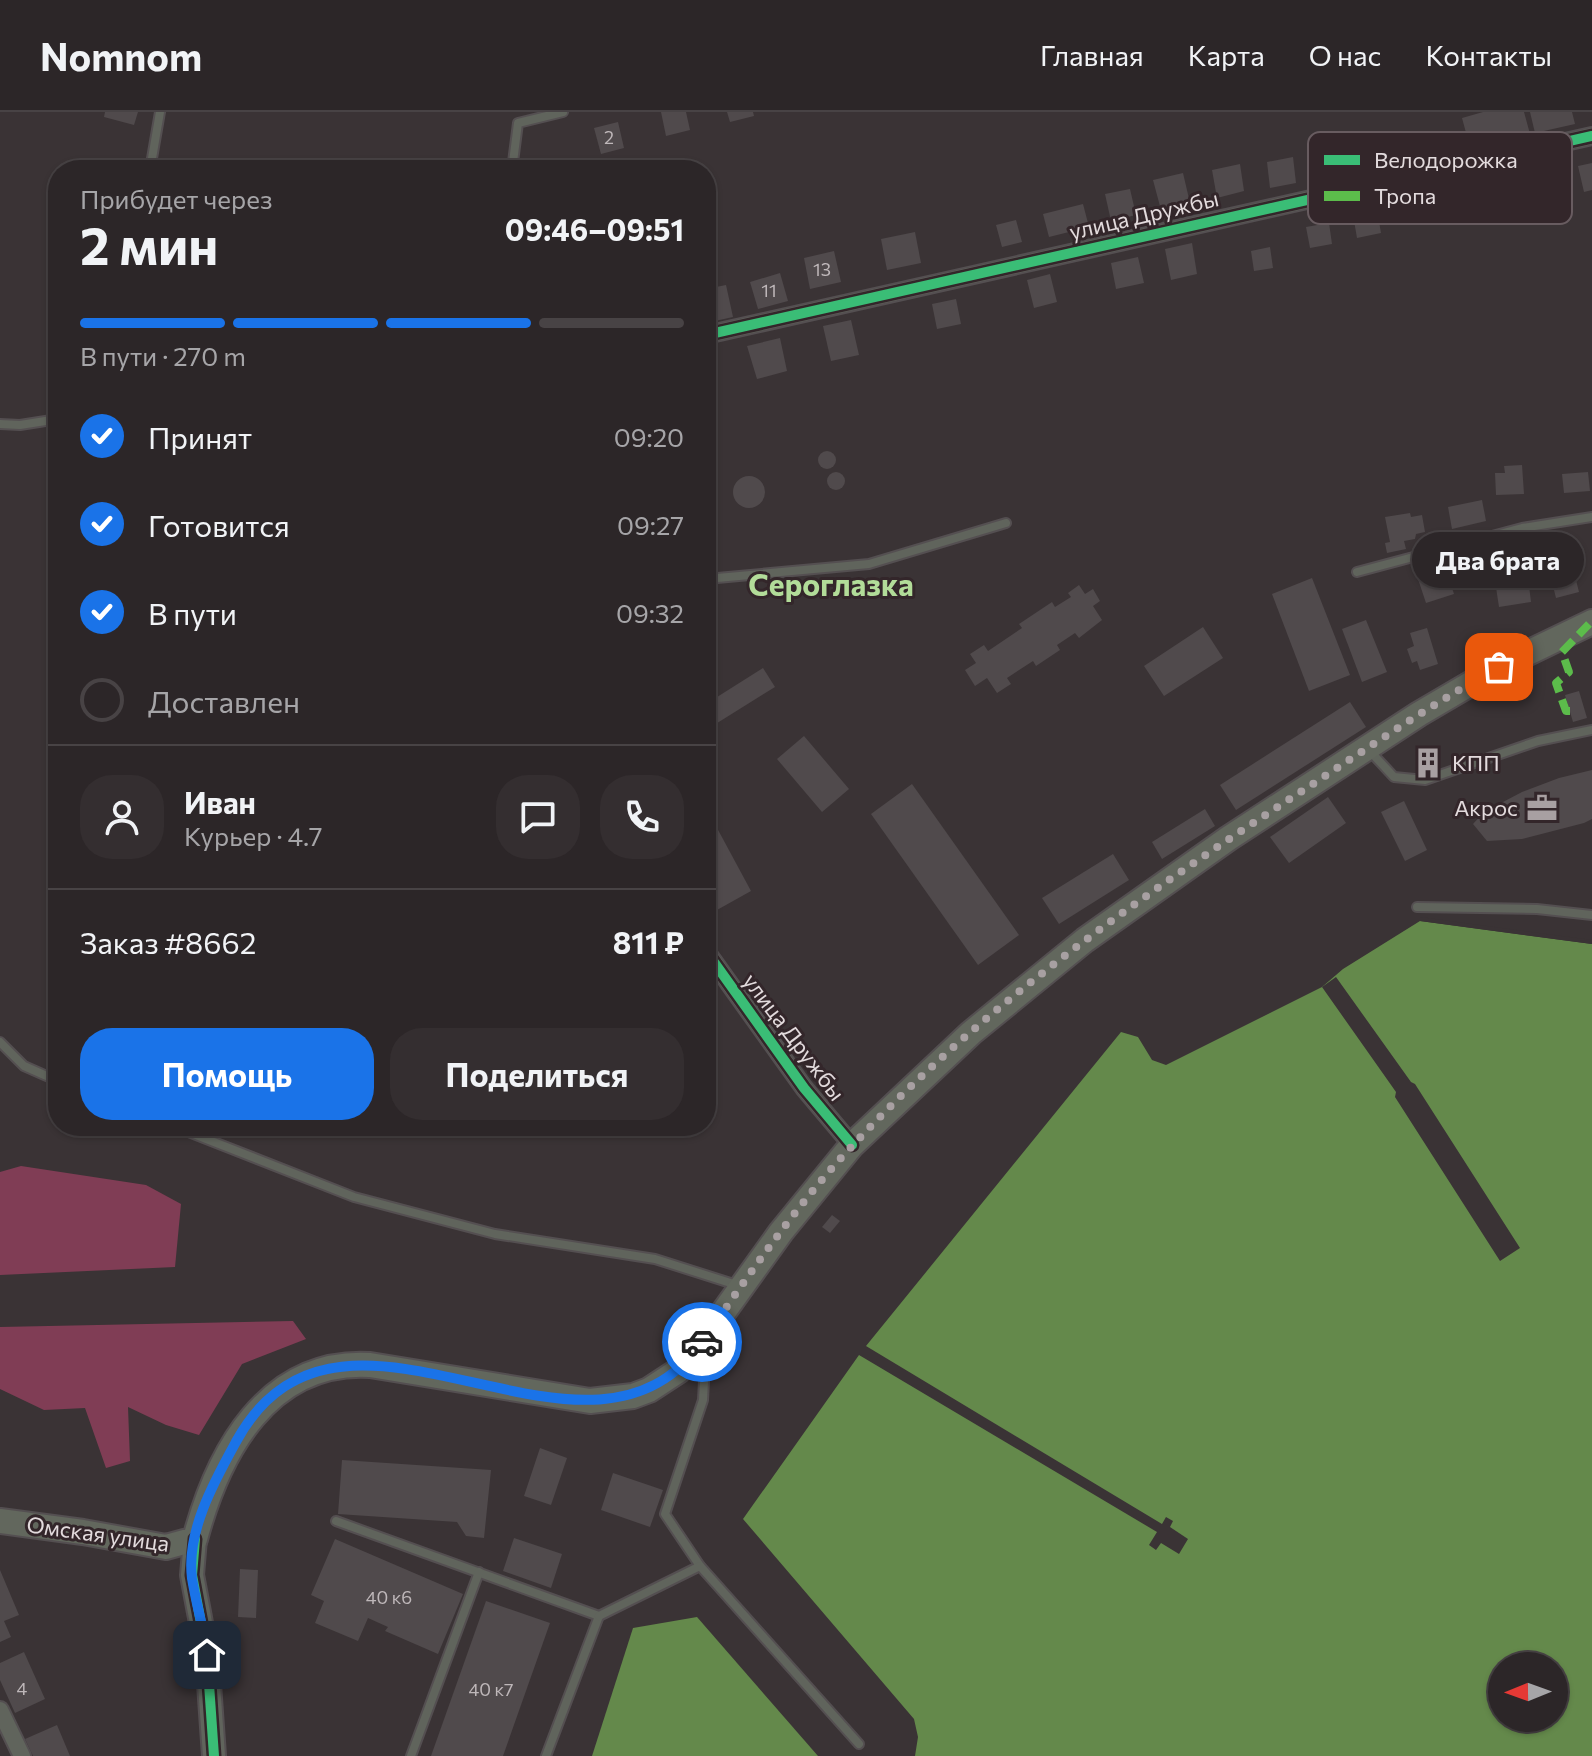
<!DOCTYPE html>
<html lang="ru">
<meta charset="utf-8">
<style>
:root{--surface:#2c2628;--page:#342e30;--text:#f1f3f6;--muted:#a6a5a8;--line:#484345;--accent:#1a73e8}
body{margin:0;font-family:Commissioner,sans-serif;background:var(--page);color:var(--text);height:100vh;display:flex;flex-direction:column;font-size:30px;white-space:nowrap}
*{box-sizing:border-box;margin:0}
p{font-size:26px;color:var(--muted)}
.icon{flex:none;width:44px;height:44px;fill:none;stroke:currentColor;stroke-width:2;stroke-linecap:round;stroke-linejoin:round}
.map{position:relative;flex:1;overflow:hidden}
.details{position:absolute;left:48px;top:48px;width:668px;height:976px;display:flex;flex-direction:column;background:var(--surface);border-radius:32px;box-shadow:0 2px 6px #0004,0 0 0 2px var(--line)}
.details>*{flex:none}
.needle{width:52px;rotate:269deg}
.tools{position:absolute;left:1488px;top:1540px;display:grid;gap:16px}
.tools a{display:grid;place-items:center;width:80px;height:80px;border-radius:50%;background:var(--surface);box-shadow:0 2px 6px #0004,0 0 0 2px var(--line);font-size:40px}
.pin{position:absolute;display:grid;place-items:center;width:68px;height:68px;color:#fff;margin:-34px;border-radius:16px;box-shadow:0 4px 12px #0006}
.courier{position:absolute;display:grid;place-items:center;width:80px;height:80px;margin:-40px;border:6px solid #1a73e8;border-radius:50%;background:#fff;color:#222;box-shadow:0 2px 10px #0007}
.bubble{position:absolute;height:56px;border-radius:28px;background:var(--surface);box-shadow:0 2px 6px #0004,0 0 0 2px var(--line);font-size:26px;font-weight:700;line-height:56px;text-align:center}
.summary em{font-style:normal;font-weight:700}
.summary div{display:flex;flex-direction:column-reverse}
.summary{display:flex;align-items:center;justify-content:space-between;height:136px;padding:0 32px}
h1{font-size:52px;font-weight:700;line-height:60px}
.bar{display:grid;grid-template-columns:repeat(4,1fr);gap:12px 8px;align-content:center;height:96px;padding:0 32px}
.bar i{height:10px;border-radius:6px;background:var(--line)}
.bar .selected{background:var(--accent)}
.bar p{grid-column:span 4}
.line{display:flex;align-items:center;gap:20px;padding:0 32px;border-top:2px solid var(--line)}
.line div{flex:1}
.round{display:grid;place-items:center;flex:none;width:84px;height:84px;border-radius:32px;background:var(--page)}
ol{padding:0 32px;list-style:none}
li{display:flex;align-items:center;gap:24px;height:88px}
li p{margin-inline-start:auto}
li .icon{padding:8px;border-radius:50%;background:var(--accent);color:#fff;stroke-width:4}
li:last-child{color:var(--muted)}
li i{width:44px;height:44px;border:4px solid var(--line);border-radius:50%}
.cta{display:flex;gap:16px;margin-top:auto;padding:16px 32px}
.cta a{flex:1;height:92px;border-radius:32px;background:var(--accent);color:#fff;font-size:32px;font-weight:700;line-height:92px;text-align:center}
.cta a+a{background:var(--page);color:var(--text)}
header{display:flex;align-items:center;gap:48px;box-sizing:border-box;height:112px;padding:0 40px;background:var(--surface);border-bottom:2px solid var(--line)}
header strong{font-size:38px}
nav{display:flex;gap:44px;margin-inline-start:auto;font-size:28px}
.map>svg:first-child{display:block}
</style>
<header>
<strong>Nomnom</strong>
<nav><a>Главная</a><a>Карта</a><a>О нас</a><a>Контакты</a></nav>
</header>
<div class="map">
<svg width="1592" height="1644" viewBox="0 0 1592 1644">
<rect width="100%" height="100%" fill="#3a3335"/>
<g fill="#803d55">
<path d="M21,1054l125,19 35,19 -6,63 -175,8v-103z"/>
<path d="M293,1209l13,18 -64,25 -43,71 -33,-10 -38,-18 2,54 -24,7 -21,-60 -41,2 -44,-21v-62z"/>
</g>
<g fill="#64894b" fill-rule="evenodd">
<path d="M1420,809l172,23v812h-677l3,-19 -4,-18 -171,-200 116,-164 298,177 -8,13 7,5 5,-7 18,11 9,-15 -18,-12 3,-6 -7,-4 -4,7 -296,-178 255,-314 17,5 14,23 14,5 156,-78 21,-18zM1502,1554h52v52h-52z"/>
<path d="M697,1505l121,139h-226l41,-128z"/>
</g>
<g fill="#3a3335">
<path d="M1420,805l172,23v4l-172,-23z"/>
<path d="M1336,865l75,105 4,2 105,164 -20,13 -105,-164 1,-5 -74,-105z"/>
</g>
<g fill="#504a4c">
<path d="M105,0h33l-4,13 -30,-8z"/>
<path d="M661,0h25l4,18 -24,6z"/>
<path d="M727,0h26l1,4 -24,6z"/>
<path d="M1483,0h41l6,22 -59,17 -9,-33z"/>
<path d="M1530,0h42l3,12 -40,9z"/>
<path d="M618,10l6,26 -23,6 -7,-26z"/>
<path d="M1293,45l3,26 -26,5 -3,-26z"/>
<path d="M1592,51v27l-8,2 -6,-26z"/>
<path d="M1240,52l4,27 -27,7 -5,-28z"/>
<path d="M1183,61l7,30 -29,7 -8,-30z"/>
<path d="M1130,77l6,26 -25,6 -6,-27z"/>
<path d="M1083,92l6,23 -40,10 -6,-23z"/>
<path d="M1377,98l4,23 -24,5 -4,-23z"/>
<path d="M1016,108l6,22 -20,5 -6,-22z"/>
<path d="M1329,111l3,21 -22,4 -4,-21z"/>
<path d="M915,120l6,31 -34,7 -6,-31z"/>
<path d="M1192,131l5,31 -26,6 -6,-31z"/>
<path d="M1270,135l3,21 -19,3 -3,-20z"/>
<path d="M834,139l7,31 -31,7 -6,-31z"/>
<path d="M1138,145l6,26 -28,6 -5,-26z"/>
<path d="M780,161l8,28 -30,8 -8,-27z"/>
<path d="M1050,162l7,28 -23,6 -7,-28z"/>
<path d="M726,173l7,32 -27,6v-34z"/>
<path d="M956,187l5,25 -24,5 -5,-25z"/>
<path d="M851,208l8,35 -28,6 -8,-35z"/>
<path d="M780,226l7,33 -30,8 -10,-33z"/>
<path d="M707,244l7,30 -8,2v-31z"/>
<circle cx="827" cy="348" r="9"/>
<path d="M1522,353l2,29 -28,1 -1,-22h10l-1,-7z"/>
<path d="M1588,360l2,19 -26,2 -2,-19z"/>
<circle cx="836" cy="369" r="9"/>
<circle cx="749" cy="380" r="16"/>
<path d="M1482,388l4,21 -34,8 -4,-22z"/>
<path d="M1410,401l1,4 11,-2 3,17 -9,2 -1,5 -11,2 2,8 -19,4 -2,-10 5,-1 -5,-25z"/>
<path d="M1442,445l12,37 -28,9 -12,-36z"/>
<path d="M1527,457l4,33 -32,5 -4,-26 11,-1 -1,-8z"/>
<path d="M1574,460l5,20 -23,6 -5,-20z"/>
<path d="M1312,466l38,97 -41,16 -37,-97z"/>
<path d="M1079,473l6,9 8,-5 7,12 -7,5 9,14 -23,18 -4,-5 -18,12 3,5 -24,16 -3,-5 -26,17 4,6 -14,9 -10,-15 -12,8 -10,-16 11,-7 -6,-9 14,-9 4,6 34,-23 -3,-4 33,-22 3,5 16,-10 -3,-4z"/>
<path d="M1366,508l21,52 -25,10 -20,-53z"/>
<path d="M1203,515l20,31 -59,38 -20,-30z"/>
<path d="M1427,516l11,36 -18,6 -3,-9 -5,2 -5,-14 7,-3 -4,-13z"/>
<path d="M763,556l12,19 -69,43v-26z"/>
<path d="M1579,579l8,27 -14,4 -8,-27z"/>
<path d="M1350,590l16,25 -130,83 -16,-25z"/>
<path d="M804,624l45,53 -27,23 -45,-53z"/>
<path d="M1592,658v49l-8,4 -62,16 -35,2 -14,-17 11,-12 38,-20 37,-14z"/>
<path d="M912,672l107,151 -41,30 -107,-151z"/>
<path d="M1328,685l18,26 -57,40 -19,-26z"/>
<path d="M1404,689l23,49 -22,11 -24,-49z"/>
<path d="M1205,697l10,17 -53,33 -10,-17z"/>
<path d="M710,703l41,76 -43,24 -2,-97z"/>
<path d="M1113,742l16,26 -70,44 -17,-26z"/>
<path d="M832,1103l8,6 -10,12 -8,-6z"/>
<path d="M540,1336l27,10 -16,47 -27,-9z"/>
<path d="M342,1348l149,10 -7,68 -18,-2 -9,-14 -119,-8z"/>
<path d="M613,1361l50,17 -13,37 -49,-17z"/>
<path d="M514,1426l48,16 -11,34 -48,-17z"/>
<path d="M335,1427l128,55 -25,60 -53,-23 3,-4 -20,-9 -10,23 -43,-18 9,-22 -13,-6z"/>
<path d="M240,1457l18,1 -2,48 -18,-1z"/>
<path d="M0,1458l19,45 -15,6 7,16 -11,5z"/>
<path d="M486,1489l64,22 -47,133h-72z"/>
<path d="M24,1540l21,47 -30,14 -15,-33v-17z"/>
<path d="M57,1613l13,31h-37l-8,-17z"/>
</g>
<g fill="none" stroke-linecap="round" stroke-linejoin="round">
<g stroke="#544f51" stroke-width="12">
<g id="service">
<path d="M150,58l10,-58"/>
<path d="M512,58l6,-47 45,-11"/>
<path d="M0,312l20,1 38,-6"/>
<path d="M1357,460l165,-44 70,-11"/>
<path d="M706,467l163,-15 137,-41"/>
<path d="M1368,637l26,28 31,3 113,-39 54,-11"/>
<path d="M1417,795l120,2 55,6"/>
<path d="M0,930l24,24 34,15"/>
<path d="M173,1014l181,71 141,37 160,25 85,27"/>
<path d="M698,1241l6,28 -1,19 -38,114 35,52"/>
<path d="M336,1409l263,95 -53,140"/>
<path d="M599,1504l101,-50 159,178"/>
<path d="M411,1644l68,-184"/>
</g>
</g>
<g stroke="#544f51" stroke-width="20">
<g id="minor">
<path d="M706,223l886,-199"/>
<path d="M706,839l98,137 48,57"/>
<path d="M0,1598l22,46"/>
</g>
</g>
<g stroke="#544f51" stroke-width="26">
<path id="tertiary" d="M195,1427l-3,36 15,80 7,101"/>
</g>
<g stroke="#544f51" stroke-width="28">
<path id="secondary" d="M0,1409l83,11 83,15 29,-8c23,-86 72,-180 175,-174l220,36 43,-5 16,-6 29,-19 19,-22 84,-117 71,-87 119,-112 114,-93 144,-102 190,-124 80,-47 93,-45"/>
</g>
<use href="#service" stroke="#60645c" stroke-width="8"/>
<use href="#minor" stroke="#60645c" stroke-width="16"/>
<use href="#tertiary" stroke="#60645c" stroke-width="22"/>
<use href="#secondary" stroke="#62675d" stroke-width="24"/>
<path stroke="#5cbc4b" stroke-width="8" stroke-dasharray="16 8" stroke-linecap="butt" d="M1570,599h-4l-10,-28 13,-11 -7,-20 27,-28"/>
<g stroke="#33262a" stroke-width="15">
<g id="cycleway">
<path d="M706,223l886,-199"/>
<path d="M706,839l98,137 48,57"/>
<path d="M195,1427l-3,36 15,80 7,101"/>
</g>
</g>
<use href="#cycleway" stroke="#3abd76" stroke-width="10"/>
</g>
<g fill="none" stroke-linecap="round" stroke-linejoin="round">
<path stroke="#a8a0a2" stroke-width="8" stroke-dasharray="0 14.4" d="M702,1230c47,-67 94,-137 151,-197 129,-139 288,-249 446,-352 66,-43 131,-88 200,-126"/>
<path stroke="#1a73e8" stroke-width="10" d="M207,1543c-3,-26 -11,-51 -15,-77 -6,-47 23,-98 45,-138 106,-191 350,66 465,-98"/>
</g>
<defs>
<g id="building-bare" transform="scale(2.4)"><path d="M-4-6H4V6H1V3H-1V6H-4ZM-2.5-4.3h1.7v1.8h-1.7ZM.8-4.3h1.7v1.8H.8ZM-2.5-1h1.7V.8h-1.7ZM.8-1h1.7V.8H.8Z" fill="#a8a0a2" stroke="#33262a" stroke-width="2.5" paint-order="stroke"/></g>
<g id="office-bare" transform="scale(2.4)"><path d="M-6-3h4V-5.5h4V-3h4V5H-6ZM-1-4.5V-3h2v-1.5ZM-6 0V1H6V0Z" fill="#a8a0a2" stroke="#33262a" stroke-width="2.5" paint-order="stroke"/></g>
</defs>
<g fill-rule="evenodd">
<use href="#building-bare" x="1428" y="651"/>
<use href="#office-bare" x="1542" y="696"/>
</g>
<g text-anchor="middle" stroke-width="6" stroke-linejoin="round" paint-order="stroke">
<g font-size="18" fill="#beb7b9">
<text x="609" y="32">2</text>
<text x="822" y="164">13</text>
<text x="769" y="185">11</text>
<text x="389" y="1492">40 к6</text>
<text x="22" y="1583">4</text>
<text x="491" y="1584">40 к7</text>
</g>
<g font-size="22" fill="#e3dbdd" stroke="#33262a">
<text transform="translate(1144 103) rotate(-13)" y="8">улица Дружбы</text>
<text transform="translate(794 925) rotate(53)" y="8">улица Дружбы</text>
<text transform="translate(98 1422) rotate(8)" y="8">Омская улица</text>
</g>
<g font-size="22" fill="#e3dbdd" stroke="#33262a" text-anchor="start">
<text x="1452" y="659">КПП</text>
<text x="1518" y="704" text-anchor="end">Акрос</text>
</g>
<g font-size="30" font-weight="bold" fill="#b2dc99" stroke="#33262a">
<text x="831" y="484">Сероглазка</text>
</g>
</g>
<rect x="1308" y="20" width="264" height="92" rx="12" fill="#33262a" stroke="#685c60" stroke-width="2"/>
<rect x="1324" y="43" width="36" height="10" fill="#3abd76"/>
<rect x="1324" y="79" width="36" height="10" fill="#5cbc4b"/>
<g font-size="22" fill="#e3dbdd">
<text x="1374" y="56">Велодорожка</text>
<text x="1374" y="92">Тропа</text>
</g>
</svg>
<div class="tools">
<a><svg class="needle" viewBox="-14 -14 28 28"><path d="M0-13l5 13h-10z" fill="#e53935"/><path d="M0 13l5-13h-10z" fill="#a6a5a8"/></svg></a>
</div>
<div class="pin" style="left:1499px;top:555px;background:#ea580c"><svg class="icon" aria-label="bag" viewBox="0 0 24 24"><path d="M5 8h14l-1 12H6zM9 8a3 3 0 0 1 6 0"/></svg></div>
<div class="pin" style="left:207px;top:1543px;background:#1f2937"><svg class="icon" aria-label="home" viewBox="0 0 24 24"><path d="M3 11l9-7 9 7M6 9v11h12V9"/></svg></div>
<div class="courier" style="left:702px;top:1230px"><svg class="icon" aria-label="car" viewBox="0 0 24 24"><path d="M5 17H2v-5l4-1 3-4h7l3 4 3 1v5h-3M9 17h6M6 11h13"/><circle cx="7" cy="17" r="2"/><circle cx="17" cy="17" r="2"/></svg></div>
<div class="bubble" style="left:1412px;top:420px;width:172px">Два брата</div>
<section class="details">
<div class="summary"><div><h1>2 мин</h1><p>Прибудет через</p></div><em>09:46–09:51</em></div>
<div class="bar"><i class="selected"></i><i class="selected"></i><i class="selected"></i><i></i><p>В пути · 270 m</p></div>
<ol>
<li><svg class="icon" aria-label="check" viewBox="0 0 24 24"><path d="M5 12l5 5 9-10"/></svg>Принят<p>09:20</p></li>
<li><svg class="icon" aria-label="check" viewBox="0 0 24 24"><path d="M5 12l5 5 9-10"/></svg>Готовится<p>09:27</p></li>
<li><svg class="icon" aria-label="check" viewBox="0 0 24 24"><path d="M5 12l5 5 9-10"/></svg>В пути<p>09:32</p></li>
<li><i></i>Доставлен</li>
</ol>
<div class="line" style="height:144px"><a class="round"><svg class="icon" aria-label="person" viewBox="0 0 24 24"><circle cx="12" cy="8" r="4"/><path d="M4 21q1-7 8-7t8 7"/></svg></a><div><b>Иван</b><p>Курьер · 4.7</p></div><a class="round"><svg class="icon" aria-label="chat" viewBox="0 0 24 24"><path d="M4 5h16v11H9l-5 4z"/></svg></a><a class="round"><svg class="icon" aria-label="phone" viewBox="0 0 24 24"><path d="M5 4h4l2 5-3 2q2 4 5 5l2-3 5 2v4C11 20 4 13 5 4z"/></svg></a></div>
<div class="line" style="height:104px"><div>Заказ #8662</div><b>811 ₽</b></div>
<div class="cta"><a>Помощь</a><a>Поделиться</a></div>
</section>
</div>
